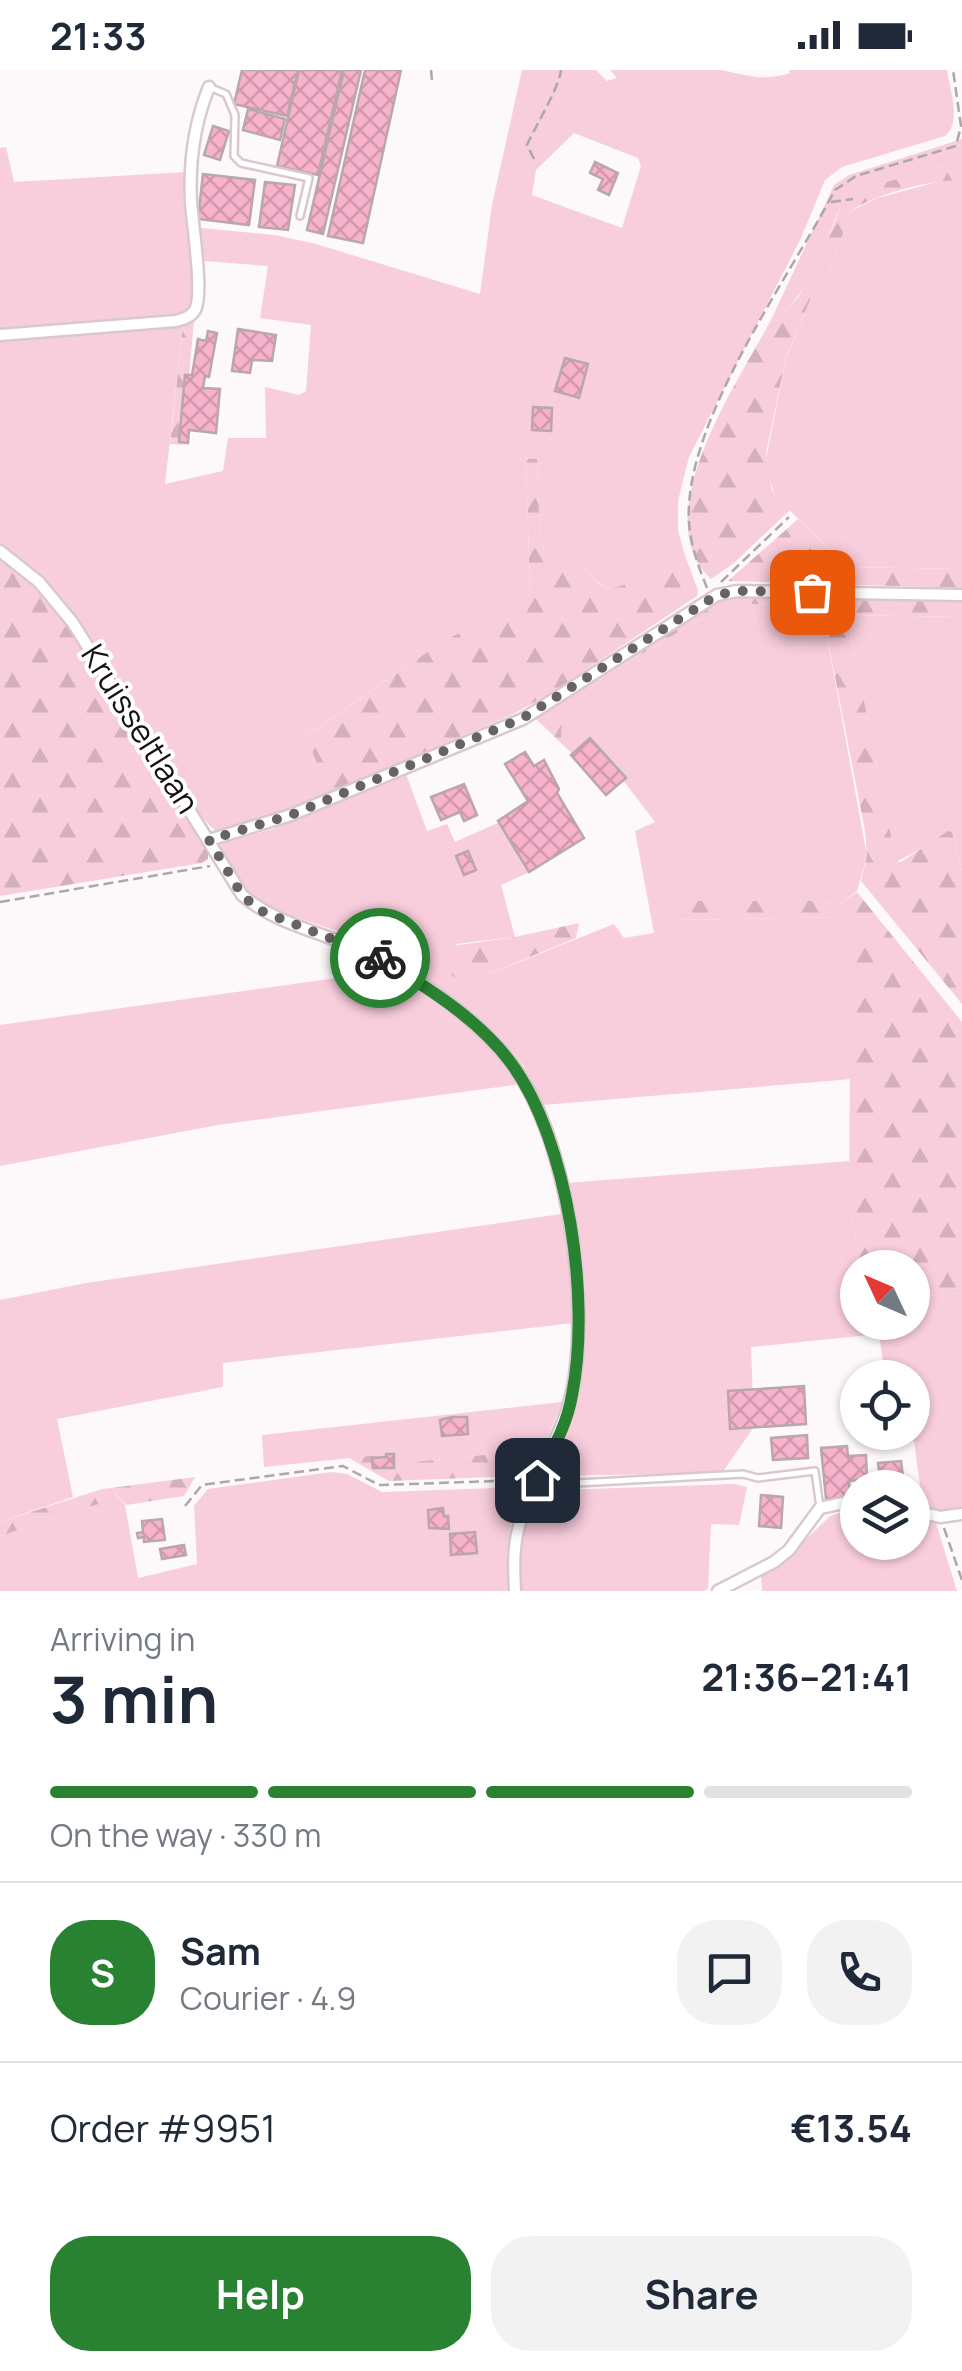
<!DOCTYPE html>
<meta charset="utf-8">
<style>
:root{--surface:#fff;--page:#f2f2f3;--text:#1f2937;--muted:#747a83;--line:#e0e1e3;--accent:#298232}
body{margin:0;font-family:Manrope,sans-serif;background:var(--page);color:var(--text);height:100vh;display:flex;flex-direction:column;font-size:38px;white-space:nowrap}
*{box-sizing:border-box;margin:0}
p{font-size:32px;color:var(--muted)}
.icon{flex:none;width:55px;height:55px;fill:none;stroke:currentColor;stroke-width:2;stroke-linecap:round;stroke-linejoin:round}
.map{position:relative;height:1521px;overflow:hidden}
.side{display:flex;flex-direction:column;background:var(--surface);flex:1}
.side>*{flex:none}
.needle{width:65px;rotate:314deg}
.tools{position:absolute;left:840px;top:1180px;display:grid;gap:20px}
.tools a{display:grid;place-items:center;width:90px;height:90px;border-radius:50%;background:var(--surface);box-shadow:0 2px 8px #0004;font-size:50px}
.pin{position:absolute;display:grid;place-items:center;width:85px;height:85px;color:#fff;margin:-42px;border-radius:20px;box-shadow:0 5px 15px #0006}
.courier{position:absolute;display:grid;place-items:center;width:100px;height:100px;margin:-50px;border:8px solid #298232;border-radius:50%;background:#fff;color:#222;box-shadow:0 2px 12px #0007}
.head em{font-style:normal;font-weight:700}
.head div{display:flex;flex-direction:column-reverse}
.head{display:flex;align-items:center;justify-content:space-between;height:170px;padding:0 50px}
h1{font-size:65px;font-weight:700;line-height:75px}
.bar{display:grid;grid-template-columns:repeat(4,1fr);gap:15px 10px;align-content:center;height:120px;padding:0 50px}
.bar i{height:12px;border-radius:8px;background:var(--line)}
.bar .active{background:var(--accent)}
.bar p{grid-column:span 4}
.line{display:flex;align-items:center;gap:25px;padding:0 50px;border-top:2px solid var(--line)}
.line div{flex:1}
.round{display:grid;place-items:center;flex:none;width:105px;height:105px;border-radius:40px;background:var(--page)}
.button{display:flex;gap:20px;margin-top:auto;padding:20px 50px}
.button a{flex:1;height:115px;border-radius:40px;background:var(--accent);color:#fff;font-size:40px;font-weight:700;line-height:115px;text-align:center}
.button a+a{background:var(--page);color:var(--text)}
.status{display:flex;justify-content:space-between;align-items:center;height:70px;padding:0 50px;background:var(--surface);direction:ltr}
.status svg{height:28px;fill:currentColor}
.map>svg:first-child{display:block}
</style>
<div class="status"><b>21:33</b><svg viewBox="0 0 49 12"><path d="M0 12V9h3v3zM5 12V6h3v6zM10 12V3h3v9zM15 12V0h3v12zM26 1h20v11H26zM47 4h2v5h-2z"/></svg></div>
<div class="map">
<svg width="962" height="1521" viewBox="0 0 962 1521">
<defs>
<pattern id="forest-firs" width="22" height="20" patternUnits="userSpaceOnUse" patternTransform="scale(2.5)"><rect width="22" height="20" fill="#f8cddc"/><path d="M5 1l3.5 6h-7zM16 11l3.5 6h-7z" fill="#d4afbc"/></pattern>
<pattern id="building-cross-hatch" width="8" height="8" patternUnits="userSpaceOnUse" patternTransform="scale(2.5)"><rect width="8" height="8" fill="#f7b2cc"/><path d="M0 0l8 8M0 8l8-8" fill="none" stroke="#d398ae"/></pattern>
</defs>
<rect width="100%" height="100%" fill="#fdf9fa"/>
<g fill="#f8cddc" fill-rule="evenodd">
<path d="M522,0h74l11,11 10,-3 -7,-8c32,0 80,0 111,0 25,5 42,12 69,3l-1,-3h158c3,20 15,52 -2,66l-103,31 -17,13 -24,58 -112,219 -11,44v29l7,26 -64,30 -13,2 -7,-3 -18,-17 -35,-13 -8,-13 -3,-83 -11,-1 4,137 -88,47 -135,93 22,58 -68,29 -43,11 -15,-14c-59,-95 -113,-207 -203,-275v-204l183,-14 -18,158 58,-13 5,-33h38l-1,-51 34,8 7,-4 5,-66 -51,-7 8,-52 -64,-5 -3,-33 74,7 41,9 164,50 12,-89zM574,63l64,25 3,8 -19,62 -90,-33 4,-25z"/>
<path d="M962,69v21l-110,32c-19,20 -22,47 -34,71 -11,22 -25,40 -41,59l-6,-2 63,-135 15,-10z"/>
<path d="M6,77l8,35 172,-10 8,116 -5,20 -10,7 -13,2 -166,13v-182z"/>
<path d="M945,110h17v389l-114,-2 -73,-71 -10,-32 21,-105 24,-59 20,-29 21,-60 26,-13z"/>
<path d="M746,534l65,1 12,10 44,241 -10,35 -19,14 -16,-4h-132l-18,19 174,-3 5,3 1,159 -309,26 -19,-39 -12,-15 -92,-76 -55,-35 -101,-33 -22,-18 -23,-41 3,-5 51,-14 132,-58 22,60 20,-7 8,18 45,-20 30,50 -29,13 14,52 -59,7 13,38 145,-58 10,14 30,-5 -19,-102 20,-9 -45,-59 -16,12 -33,-32 1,-27 41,-39 97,-58z"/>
<path d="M847,545l115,2v255l-10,-40 -56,30z"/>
<path d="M394,900l96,73 31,41 -303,41 -218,41v-141z"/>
<path d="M850,1091l-1,45 12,61 -3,1v54h54l1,-25 49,-4v217l-16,2 -23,-3 -9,-68 -23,1 -1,-9 22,-1v-54l-27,-1 -6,-43 -128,13 3,80 -32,46 -174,3 -2,-9 20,-38 18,-76 1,-67 -19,-103z"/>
<path d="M561,1144l13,76v33l-351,40v24l-166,32 16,78 -73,25v-222l86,-17z"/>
<path d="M562,1332l-19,47 -148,15 -1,4 -16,1v-14l-114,12 -2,-32z"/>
<path d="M331,1402l16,2 35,18 142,-5 -14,41 -2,63h-508v-55l99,-32 3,-15 9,-1 14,17 13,73 59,-14 -3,-58 14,-17z"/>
<path d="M734,1414l13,3 -8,38 -28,-1 -3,65 -4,2h-186l2,-53 17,-51 21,3z"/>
<path d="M857,1438l1,34h54l1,-24 23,5 21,68h-195l-1,-17 30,-20 39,-38z"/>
</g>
<g fill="url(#forest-firs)">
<path d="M962,90v20c-30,0 -86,13 -111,31l-21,60 -20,29 -24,58 -20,95 6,38 18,19 -56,53 -23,16c-67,-62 28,-198 60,-259l6,1 22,-25 20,-36 26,-63 7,-5z"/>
<path d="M194,250l-11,125 -13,-1 13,-118z"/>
<path d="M526,388l11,1 3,83 8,13 35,13 17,17 9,3 12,-2 64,-30 13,34 -1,6 -149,99 -37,20 -182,78 -23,-57 136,-94 88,-47z"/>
<path d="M798,449l50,48 114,2v19l-234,-7z"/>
<path d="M0,486l49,43 19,24 140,222v14l-6,4 -202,33z"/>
<path d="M738,523l224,6v18l-115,-2 49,246 5,1 47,-31 4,1 10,40v132l-101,-123 6,-25 -2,-25 -42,-216 -12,-10 -65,-1 -46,15 -97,58 -41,39 -1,27 -27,-26 184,-118z"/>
<path d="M857,822l105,130v271l-49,4 -1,-29 -51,-1 -12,-61 2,-286 -6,-3 -175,3 19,-19h133l16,4z"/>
<path d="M579,853l-3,15 -107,44 -15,-5 -19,-20 3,-9 77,-11z"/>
<path d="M543,1379l-16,25 -10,2 -128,5 -40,-23 29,-3 1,14 15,-1v-4z"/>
<path d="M195,1407l-11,19 -58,9 -15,-17z"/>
<path d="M102,1419l-3,15 -99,32v-14z"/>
</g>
<g fill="url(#building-cross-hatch)" stroke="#b9a7ad" stroke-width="2.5">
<path d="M242,0h56l-11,46 -53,-12z"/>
<path d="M299,0h43l-24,105 -41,-9z"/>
<path d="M344,0h17l-38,164 -16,-4z"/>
<path d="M365,0h36l-38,173 -35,-7z"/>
<path d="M248,39l37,10 -5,21 -37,-10z"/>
<path d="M213,56l16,5 -9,29 -16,-5z"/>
<path d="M595,92l23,11 -9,22 -11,-5 5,-11 -13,-6z"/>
<path d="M203,104l52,6 -6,45 -51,-6z"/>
<path d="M265,112l30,3 -7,45 -29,-3z"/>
<path d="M238,259l38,6 -4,26 -20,-1 -2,13 -18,-2z"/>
<path d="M208,261l9,2 -8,44 -4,-1 -2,12 17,1 -4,44 -27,-3 -1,13 -9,-1 6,-67h7l6,-36 8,2z"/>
<path d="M565,288l23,6 -9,34 -24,-7z"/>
<path d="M533,337l19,1 -1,23 -19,-1z"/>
<path d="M590,668l36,40 -20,17 -35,-40z"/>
<path d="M525,682l9,14 10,-6 15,29 -2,4 27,45 -55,34 -31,-51 30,-20 -23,-37z"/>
<path d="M464,714l13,31 -13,6 -4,-9 -19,8 -10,-23z"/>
<path d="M468,781l8,19 -12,5 -8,-19z"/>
<path d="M804,1316l2,38 -76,5 -2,-38z"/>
<path d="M452,1347h15l1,17 -26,2 -2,-16z"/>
<path d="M807,1365l1,23 -35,2 -2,-22z"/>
<path d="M847,1376l1,10 18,-1 1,24 -18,2 1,16 -24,2 -5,-51z"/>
<path d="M386,1384h8v14h-21l-1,-10 14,-1z"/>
<path d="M901,1391l2,15 -23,4 -2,-17z"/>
<path d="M761,1425l22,2 -2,31 -22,-2z"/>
<path d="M443,1438l1,8h4l1,13 -20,-1 -1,-18z"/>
<path d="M162,1449l3,21 -21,2v-5l-6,1 -1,-5 6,-1 -1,-11z"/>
<path d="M475,1462l2,21 -26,2 -1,-21z"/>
<path d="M184,1475l2,10 -24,4 -2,-10z"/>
</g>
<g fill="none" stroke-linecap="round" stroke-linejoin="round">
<g stroke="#dac8cf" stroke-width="10">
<g id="service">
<path d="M209,17l17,7 9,21 -1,41 7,7 68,15 -9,38"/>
<path d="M537,1410l22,4 184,-10 15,4 57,-7 5,37"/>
</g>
</g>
<g stroke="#dac8cf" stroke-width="15">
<g id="minor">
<path d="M0,265l176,-14c7,-2 15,-4 19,-11 9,-16 -3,-87 -4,-109 -2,-39 3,-77 18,-114"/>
<path d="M0,481l39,31 34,41 169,272c40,34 92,39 137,63 46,24 98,62 131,103 56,72 77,225 65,314 -7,58 -44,100 -57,155 -5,20 -4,41 -3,61"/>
<path d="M209,770l82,-25 232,-96 194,-124 20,-4 225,4"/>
<path d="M912,1440l28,7 22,-3"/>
<path d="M718,1521l56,-29 15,-12 31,-42 38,-8"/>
</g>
</g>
<g stroke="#aca7a9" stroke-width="2.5" stroke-dasharray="10 5" stroke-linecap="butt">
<path d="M431,0l1,11"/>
<path d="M534,89l-7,-14c9,-20 32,-57 34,-75"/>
<path d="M831,132l22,-3"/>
<path d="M721,512l68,-65"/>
<path d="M707,518c-8,-20 -17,-44 -18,-66 -6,-99 100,-244 146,-332l21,-14 100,-30 5,-20 -8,-56"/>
<path d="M0,832l210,-36"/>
<path d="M185,1436l17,-21 141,-19 36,19 147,-5"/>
<path d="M944,1458l18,52"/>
</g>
<use href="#service" stroke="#fff" stroke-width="5"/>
<use href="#minor" stroke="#fff" stroke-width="10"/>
</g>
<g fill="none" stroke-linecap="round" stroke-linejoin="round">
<path stroke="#676263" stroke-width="10" stroke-dasharray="0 18" d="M380,888l-121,-48 -17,-15 -33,-55 82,-25 232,-97 194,-123 20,-4 75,1"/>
<path stroke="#298232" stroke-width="12" d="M380,888c46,29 99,61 131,105 58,79 80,238 61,332 -5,31 -21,57 -35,85"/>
</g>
<g text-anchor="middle" stroke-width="8" stroke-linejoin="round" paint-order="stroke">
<g font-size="32" fill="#161012" stroke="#fff">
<text transform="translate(140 659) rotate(58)" y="11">Kruisseltlaan</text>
</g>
</g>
</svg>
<div class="tools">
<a><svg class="needle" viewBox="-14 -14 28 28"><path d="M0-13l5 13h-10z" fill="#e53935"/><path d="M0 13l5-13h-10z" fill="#747a83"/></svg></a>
<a><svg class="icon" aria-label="locate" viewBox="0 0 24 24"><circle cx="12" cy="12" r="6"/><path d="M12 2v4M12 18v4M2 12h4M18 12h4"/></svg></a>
<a><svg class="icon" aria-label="layers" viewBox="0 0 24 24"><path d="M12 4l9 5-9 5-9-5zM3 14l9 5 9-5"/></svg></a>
</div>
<div class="pin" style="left:812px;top:522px;background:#ea580c"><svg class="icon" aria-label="bag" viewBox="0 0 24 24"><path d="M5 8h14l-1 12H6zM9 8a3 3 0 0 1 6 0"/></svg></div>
<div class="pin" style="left:537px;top:1410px;background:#1f2937"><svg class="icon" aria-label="home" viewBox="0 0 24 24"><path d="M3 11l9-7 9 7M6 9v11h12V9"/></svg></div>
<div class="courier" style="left:380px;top:888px"><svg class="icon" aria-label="bike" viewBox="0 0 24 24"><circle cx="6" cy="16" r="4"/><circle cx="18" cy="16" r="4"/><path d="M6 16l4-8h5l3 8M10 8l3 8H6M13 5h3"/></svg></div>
</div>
<section class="side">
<div class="head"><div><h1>3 min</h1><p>Arriving in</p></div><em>21:36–21:41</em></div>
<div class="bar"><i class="active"></i><i class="active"></i><i class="active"></i><i></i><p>On the way · 330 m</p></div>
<div class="line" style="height:180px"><b class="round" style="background:var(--accent);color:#fff">S</b><div><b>Sam</b><p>Courier · 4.9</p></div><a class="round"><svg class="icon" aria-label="chat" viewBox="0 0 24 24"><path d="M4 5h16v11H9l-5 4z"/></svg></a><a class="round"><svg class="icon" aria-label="phone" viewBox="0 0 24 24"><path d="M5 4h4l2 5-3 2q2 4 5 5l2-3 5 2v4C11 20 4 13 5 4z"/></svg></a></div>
<div class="line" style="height:130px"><div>Order #9951</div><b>€13.54</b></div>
<div class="button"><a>Help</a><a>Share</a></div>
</section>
